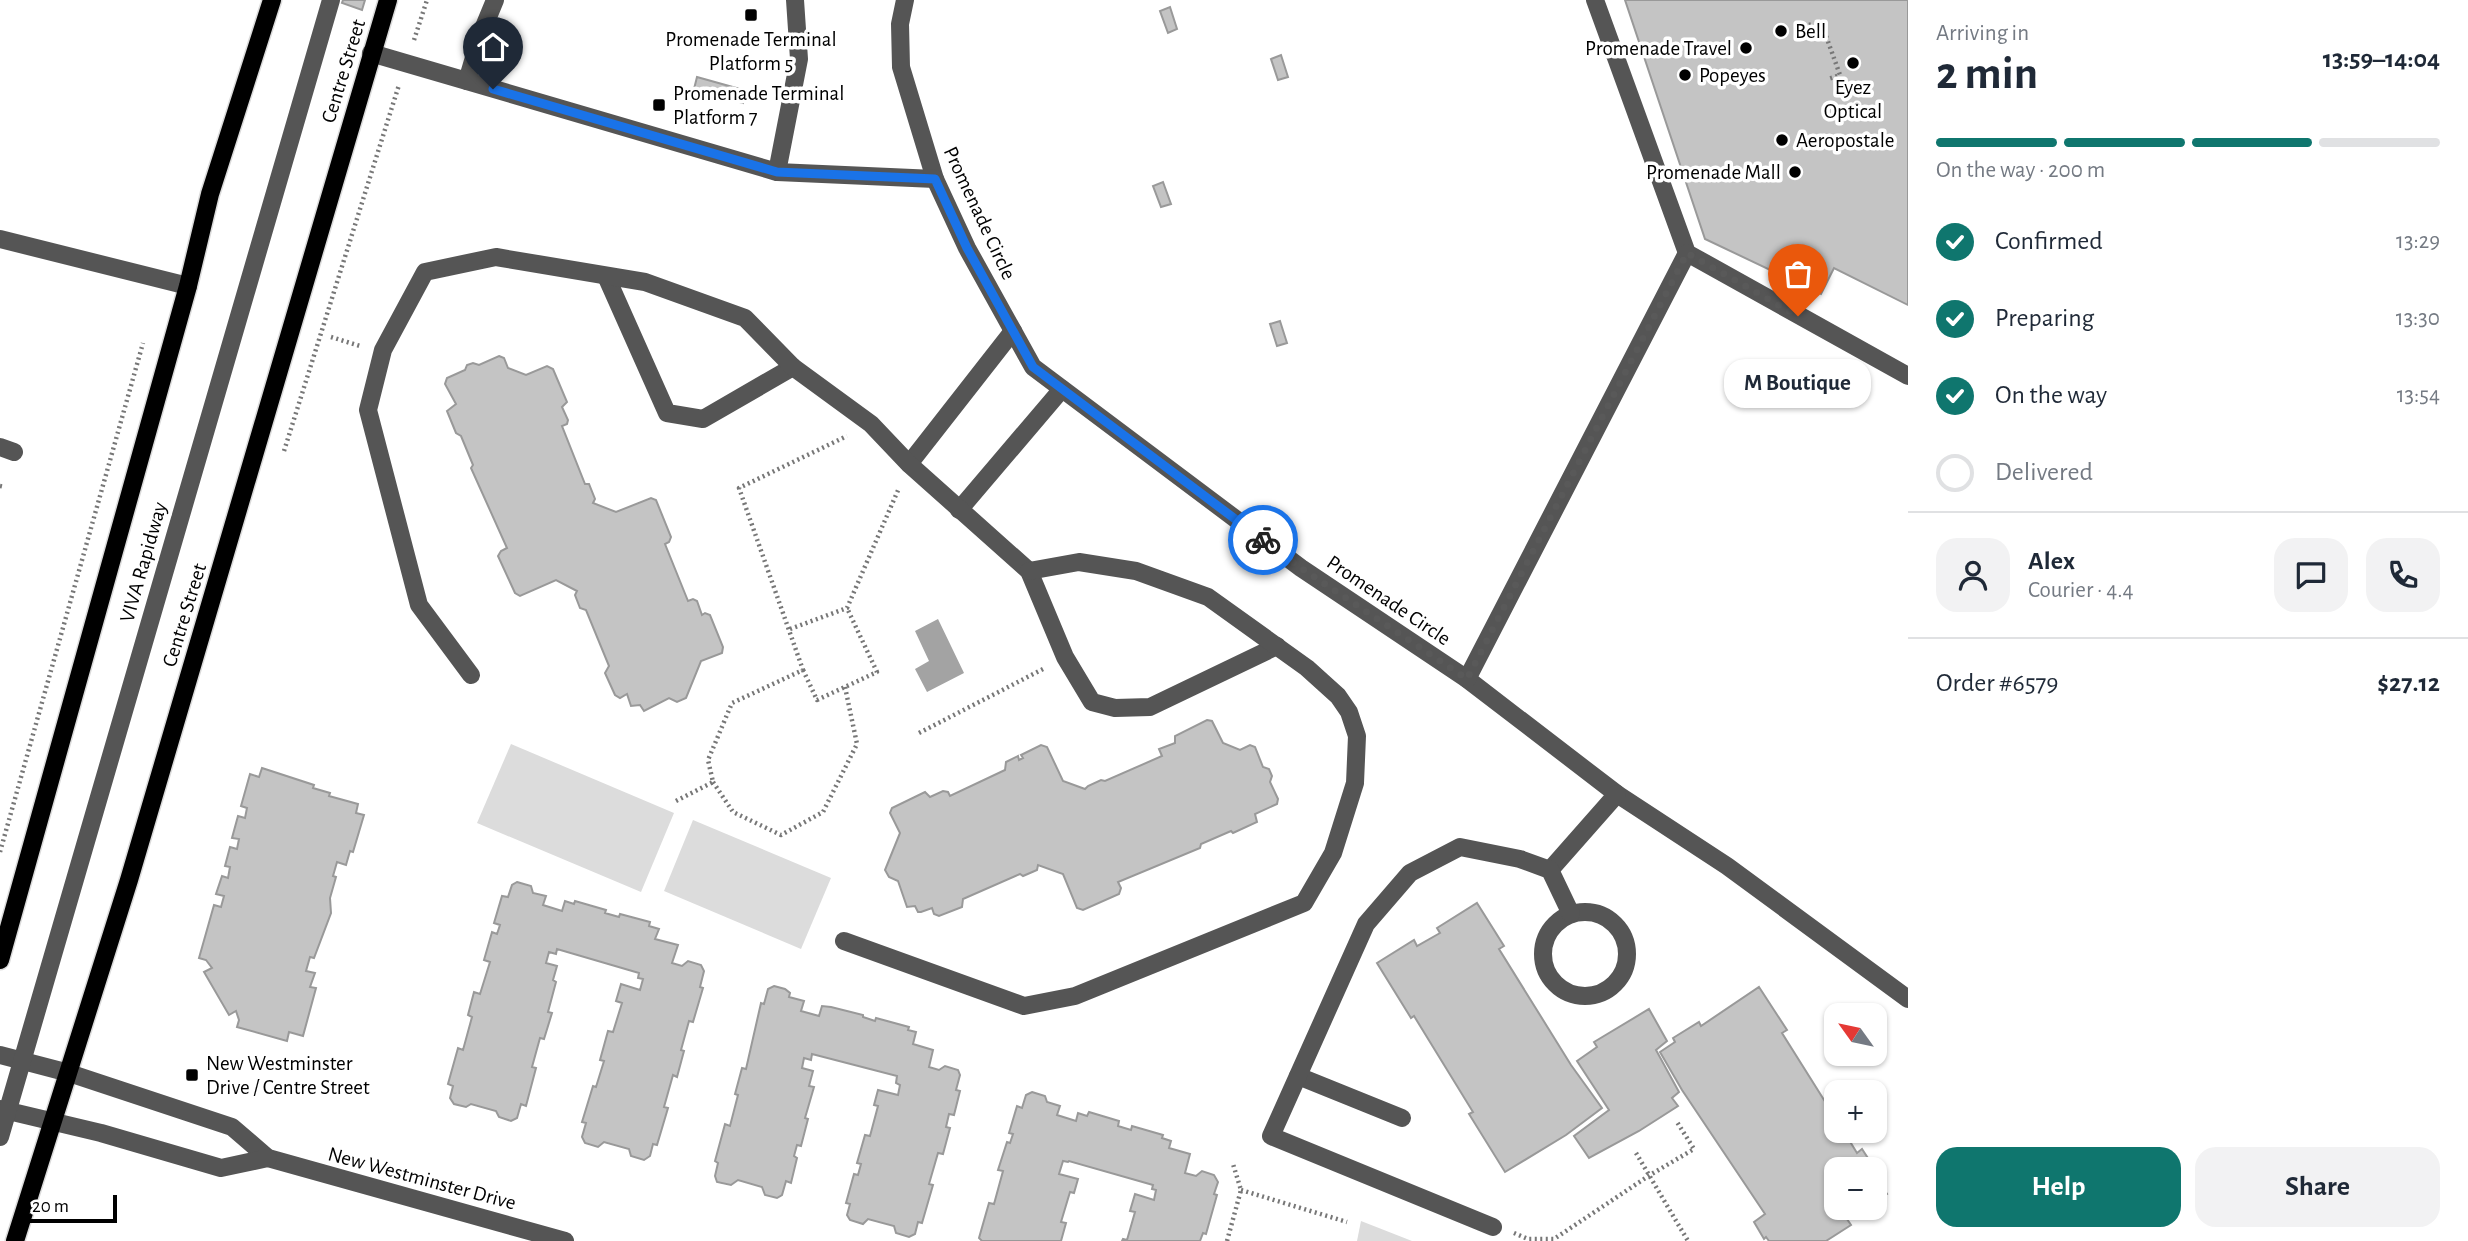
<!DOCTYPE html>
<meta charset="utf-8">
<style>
:root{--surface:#fff;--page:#f2f2f3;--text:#1f2937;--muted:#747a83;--line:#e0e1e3;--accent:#0f766e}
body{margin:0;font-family:"Alegreya Sans",sans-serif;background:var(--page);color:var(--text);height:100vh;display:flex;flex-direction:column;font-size:26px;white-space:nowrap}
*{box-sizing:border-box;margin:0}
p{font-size:23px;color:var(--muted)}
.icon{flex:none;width:38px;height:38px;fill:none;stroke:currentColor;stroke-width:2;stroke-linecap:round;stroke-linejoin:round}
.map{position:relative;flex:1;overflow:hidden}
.sheet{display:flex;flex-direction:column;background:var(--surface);width:560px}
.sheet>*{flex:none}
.needle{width:46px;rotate:303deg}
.fabs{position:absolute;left:1824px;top:1003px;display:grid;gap:14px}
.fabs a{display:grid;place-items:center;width:63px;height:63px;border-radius:14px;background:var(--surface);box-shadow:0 2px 5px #0004;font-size:35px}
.scale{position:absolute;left:21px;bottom:18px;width:96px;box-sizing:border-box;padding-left:7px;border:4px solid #000;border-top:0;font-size:19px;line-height:24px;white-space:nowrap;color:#000;-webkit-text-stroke:5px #fff;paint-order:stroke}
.pin{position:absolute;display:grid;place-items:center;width:60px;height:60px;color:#fff;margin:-72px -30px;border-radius:50% 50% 50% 0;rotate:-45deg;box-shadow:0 0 7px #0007}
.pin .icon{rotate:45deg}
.courier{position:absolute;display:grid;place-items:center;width:70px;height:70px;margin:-35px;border:5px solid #1a73e8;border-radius:50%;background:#fff;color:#222;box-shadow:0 2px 9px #0007}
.bubble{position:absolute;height:49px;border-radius:21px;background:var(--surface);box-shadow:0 2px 5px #0004;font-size:23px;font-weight:700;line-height:49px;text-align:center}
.overview em{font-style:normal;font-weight:700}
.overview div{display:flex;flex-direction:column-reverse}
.overview{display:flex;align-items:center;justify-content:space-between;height:119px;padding:0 28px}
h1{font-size:46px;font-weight:700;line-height:52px}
.bar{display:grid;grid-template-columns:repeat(4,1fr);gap:10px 7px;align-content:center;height:84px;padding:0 28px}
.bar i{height:9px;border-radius:5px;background:var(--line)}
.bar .on{background:var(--accent)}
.bar p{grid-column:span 4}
.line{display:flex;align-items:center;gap:18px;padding:0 28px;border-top:2px solid var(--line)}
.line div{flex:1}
.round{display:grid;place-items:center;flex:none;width:74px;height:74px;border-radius:21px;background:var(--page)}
ol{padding:0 28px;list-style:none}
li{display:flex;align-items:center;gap:21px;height:77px}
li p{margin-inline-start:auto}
li .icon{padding:7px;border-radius:50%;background:var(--accent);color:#fff;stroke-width:4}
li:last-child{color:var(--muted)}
li i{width:38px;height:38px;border:4px solid var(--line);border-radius:50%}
.cta{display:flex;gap:14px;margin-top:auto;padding:14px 28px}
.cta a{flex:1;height:80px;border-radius:21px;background:var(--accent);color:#fff;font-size:28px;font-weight:700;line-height:80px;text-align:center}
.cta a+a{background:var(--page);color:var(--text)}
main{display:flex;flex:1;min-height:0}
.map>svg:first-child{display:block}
</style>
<main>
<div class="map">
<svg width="1908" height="1241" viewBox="0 0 1908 1241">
<rect width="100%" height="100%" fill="#fff"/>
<g fill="#dcdcdc">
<path d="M511,744l163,69 -33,79 -164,-69z"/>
<path d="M693,820l138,58 -30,71 -137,-58z"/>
<path d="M1361,1221l51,20h-55z"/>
</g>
<path fill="#a3a3a3" d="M938,619l26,54 -37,19 -12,-23 14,-8 -14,-30z"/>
<g fill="#c4c4c4" stroke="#999" stroke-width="2">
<path d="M343,0h22l-3,10 -20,-7z"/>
<path d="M1625,0h283v305l-74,-37 -13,26 -116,-55z"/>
<path d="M1170,7l7,22 -9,4 -8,-22z"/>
<path d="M1281,55l7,22 -10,3 -7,-21z"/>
<path d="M697,77l50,14 -4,12 -49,-14z"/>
<path d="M1163,182l8,22 -10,3 -8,-21z"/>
<path d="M1280,321l7,22 -10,3 -7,-22z"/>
<path d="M499,356l5,2 4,10 18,7 21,-9 6,3 14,33 -5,5 6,13 -1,4 -5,2 23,58h4l6,15 -2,4 23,9 35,-14 5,2 15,37 -2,5 -4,2 23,57 5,-2 4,2 5,14 3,-2 5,2 13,32 -1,6 -21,8 -15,37 -9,4 -8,-4 -25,13 -4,-6 -9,1 -4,-12 -7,4 -5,-3 -10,-22 4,-7 -23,-56 -6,-2 -5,-13 2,-4 -21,-11 -36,16 -5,-3 -17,-37 3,-5 6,-3 -36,-80 2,-3 -12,-29 -5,-3 -9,-22 9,-7 -11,-20 2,-6 18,-8 2,-5 6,-2 6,2z"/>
<path d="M1207,720l5,1 11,22 17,7 10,-5 5,2 8,20 6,2 3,7 -2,6 8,17 -1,5 -22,10 2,8 -24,11 -2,-2 -30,13 -1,4 -82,34 3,6 -2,6 -36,16 -6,-2 -14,-34 -25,-9 -1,5 -14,6 -3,-2 -57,25 -1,8 -23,9 -5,-2 -2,-6 -11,4h-3l-3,-6 -8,1 -9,-26 -9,-4 -4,-7 15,-37 -10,-20 2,-5 33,-16 5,5 13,-6 5,1 2,4 55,-26 1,-8 12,-6 1,4 4,-2 -2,-3 20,-10 6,2 16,34 22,8 3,-3 13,-6 4,1 57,-25 -3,-7 16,-6v-7z"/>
<path d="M262,768l52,17 -1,3 17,5 -1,3 29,8 -2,9 8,2 -11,37 -3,-1 -4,14 -9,-3 -4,14 3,1 -6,21 1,15 -17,45 -4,-1 -4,14 9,2 -5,14 6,1 -13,48 -14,-4 -2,9 -50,-14 2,-7 -3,-9 -7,4 -25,-43 8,-4 -6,-8 -7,-2 15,-53 7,2 3,-11 -8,-2 6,-18 6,2 2,-11 -5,-1 5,-19 7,2 2,-10 -7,-1 6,-22 7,2 2,-10 -6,-2 9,-32 9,3z"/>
<path d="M517,882l14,4 2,7 13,3 -3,9 19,6 3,-10 9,3 1,-3 31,9 -1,3 14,4 1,-3 30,8 -1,4 10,3 -4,10 23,6 -6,18 10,3 6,-5 13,4 3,6 -4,16 3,1 -10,34 -4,-1 -8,29 3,1 -7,26 -4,-2 -9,32 4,1 -11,37 -4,-1 -3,12 -6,4 -13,-4 -2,-7 -25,-7 -6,5 -13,-4 -3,-6 4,-14 -4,-1 11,-36 3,1 8,-26 -4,-1 8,-29 5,1 9,-29 -6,-2 5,-17 19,6 3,-11 -5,-1 1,-5 -82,-24 -1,5 -7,-2 -3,11 11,3 -4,14 3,2 -8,30 4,1 -8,26 -4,-1 -8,29 4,1 -10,38 -5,-2 -4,14 -6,3 -12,-4 -3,-6 -25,-7 -5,3 -12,-3 -4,-6 3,-12 -5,-2 10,-36 5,2 9,-33 -4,-2 6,-23 6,2 10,-32 -6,-2 8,-28 5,2 3,-9 -6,-2 8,-27 6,1 4,-12z"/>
<path d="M1477,903l27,43 -5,3 72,116 31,43 -36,27 -61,37 -36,-58 4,-2 -59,-96 -3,2 -34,-55 37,-23 3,6 23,-13 -3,-5z"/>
<path d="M774,986l11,3 5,4 -1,4 15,4 -3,10 18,5 3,-10 9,1 32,8v2l12,4 1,-3 33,9 -1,3 8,2 -3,12 20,6 -4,17 10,3 6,-4 13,4 2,5 -4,15 4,1 -6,24 -5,-1 -3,13 4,1 -7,26 -5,-1 -9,31 4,1 -11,38 -4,-1 -3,12 -6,3 -13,-4 -2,-7 -26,-7 -5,5 -13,-4 -3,-5 3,-11 -4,-1 8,-29 4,1 3,-11 -4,-1 8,-28 5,1 8,-30 -4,-1 4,-15 20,5 2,-10 -4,-2 1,-7 -85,-22 -1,6 -7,-2 -2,10 11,3 -4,15 5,1 -9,31 3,1 -7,27 -4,-1 -3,11 3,2 -6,25 -5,-2 -4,14 -5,3 -12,-3 -3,-8 -24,-7 -7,5 -14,-3 -2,-6 3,-13 -3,-2 10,-37 5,2 8,-31 -3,-1 7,-26 4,1 15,-66 3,1 4,-15z"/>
<path d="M1759,987l28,43 -5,3 54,86v11h7l14,23 5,-4 11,17 -1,3h-36v39h30l-19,11 4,6 -25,16h-57l-3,-4 -2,2 -10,-17 11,-8 -83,-124 -22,-38 15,-10 -2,-4 26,-16 2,4z"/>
<path d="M1649,1009l18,32 -11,9 23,42 -7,6 6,8 -39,25 -50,27 -15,-22 35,-26 -32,-49 20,-14 -3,-5z"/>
<path d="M1032,1092l13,4 2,6 13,4 -3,9 19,6 2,-8 9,3 2,-4 30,9 -1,5 13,4 1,-4 31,9 -1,3 9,3 -2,7 21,6 -5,19 11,3 6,-5 12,4 4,7 -4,12 3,1 -11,39 -3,-1 -3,8h-78l1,-2 4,1 8,-28 -5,-1 5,-17 19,6 2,-10 -4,-1 1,-4 -84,-24 -1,1 -5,-1 -4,13 19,5 -4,14 -4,-1 -9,30 5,1 -5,18h-79l-3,-3 10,-35 5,1 9,-33 -5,-1 9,-28 3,1 3,-9 -4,-1 8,-27 5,2 4,-13z"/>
<path d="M1874,1173l13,21 -13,8z"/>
</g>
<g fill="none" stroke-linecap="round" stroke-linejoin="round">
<g stroke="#dbdbdb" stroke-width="21">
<g id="major">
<path d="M0,960l188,-674 22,-92 62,-194"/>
<path d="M15,1241l114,-361 259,-880"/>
</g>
</g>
<g stroke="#777" stroke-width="4.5" stroke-dasharray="2 3.5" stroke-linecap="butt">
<path d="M1809,25l12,-3 19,53 -12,4"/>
<path d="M414,40l13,-40"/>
<path d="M331,337l29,9"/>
<path d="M284,451l115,-366"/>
<path d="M0,486l5,1"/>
<path d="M790,629l57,-21 52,-120"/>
<path d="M803,670l14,30 60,-28 -30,-64"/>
<path d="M919,733l126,-65"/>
<path d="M713,782l20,30 48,23 42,-23 34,-68 -12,-57"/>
<path d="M676,801l37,-19 -5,-22 24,-57 71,-33 -64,-182 108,-52"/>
<path d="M0,852l143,-509"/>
<path d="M1636,1153l52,88"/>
<path d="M1241,1190l106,32"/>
<path d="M1514,1233l14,6h26l96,-64 44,-26 -17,-27"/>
<path d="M1227,1241l14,-51 -8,-26"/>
</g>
<g stroke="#555" stroke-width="18">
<path d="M905,0l-5,24 1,43 34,112 32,69 66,119 268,201 166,111 150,115 110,72 181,133"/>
<path d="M1595,0l92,253 221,123"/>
<path d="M371,53l406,119 158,7"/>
<path d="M467,81l14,-47 14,-34"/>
<path d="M777,172l22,-113 -4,-59"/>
<path d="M0,239l188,47"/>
<path d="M606,276l61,137 36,6 90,-52"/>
<path d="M0,447l14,5"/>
<path d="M909,464l104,-133"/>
<path d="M959,510l103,-121"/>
<path d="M471,675l-52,-70 -51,-195 15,-60 42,-78 71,-15 149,25 100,36 48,49 78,57 38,40 120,107 36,86 27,45 23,6 35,-1 127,-61"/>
<path d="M1467,679l220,-426"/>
<path d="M1550,870l67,-76"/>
<circle cx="1585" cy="954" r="42"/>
<path d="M844,941l180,65 51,-10 229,-93 29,-50 22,-70 2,-47 -8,-24 -11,-16 -31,-28 -99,-71 -72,-26 -57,-9 -50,9"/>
<path d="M0,1055l69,18 163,54 36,31 297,83"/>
<path d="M1298,1076l104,42"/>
<path d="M0,1109l101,24 120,35 47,-10"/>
<path d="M0,1137l331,-1137"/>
<path d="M1493,1227l-222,-91 95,-212 44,-51 50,-26 60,12 30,11 21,44"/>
</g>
<use href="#major" stroke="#000" stroke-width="18"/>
</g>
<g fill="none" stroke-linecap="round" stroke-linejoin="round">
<path stroke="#595959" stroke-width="7" stroke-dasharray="0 12.6" d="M1263,540l38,28 166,111 220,-426 111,63"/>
<path stroke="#1a73e8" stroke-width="9" d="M493,89l284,83 158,7 32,69 66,119 230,173"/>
</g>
<g fill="#000" stroke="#fff" stroke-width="2.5">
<rect x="744" y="8" width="14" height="14" rx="3.5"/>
<circle cx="1781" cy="31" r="7"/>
<circle cx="1746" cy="48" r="7"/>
<circle cx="1853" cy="63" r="7"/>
<circle cx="1685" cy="75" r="7"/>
<rect x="652" y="98" width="14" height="14" rx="3.5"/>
<circle cx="1782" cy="140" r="7"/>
<circle cx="1795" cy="172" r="7"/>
<rect x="185" y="1068" width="14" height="14" rx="3.5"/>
</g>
<g text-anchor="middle" stroke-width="7" stroke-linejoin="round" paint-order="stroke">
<g font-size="21" fill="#000" stroke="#fff" text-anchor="start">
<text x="1795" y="38">Bell</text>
<text x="751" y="46" text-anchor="middle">Promenade Terminal<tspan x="751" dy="24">Platform 5</tspan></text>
<text x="1732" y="55" text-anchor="end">Promenade Travel</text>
<text x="1699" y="82">Popeyes</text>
<text x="1853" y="94" text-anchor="middle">Eyez<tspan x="1853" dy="24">Optical</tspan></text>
<text x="673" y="100">Promenade Terminal<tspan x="673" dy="24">Platform 7</tspan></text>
<text x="1796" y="147">Aeropostale</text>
<text x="1781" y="179" text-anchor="end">Promenade Mall</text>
<text x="206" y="1070">New Westminster<tspan x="206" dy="24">Drive / Centre Street</tspan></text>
</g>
<g font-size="21" fill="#000" stroke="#fff">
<text transform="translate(343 71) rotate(-73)" y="7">Centre Street</text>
<text transform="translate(980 213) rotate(65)" y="7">Promenade Circle</text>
<text transform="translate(143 562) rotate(-74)" y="7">VIVA Rapidway</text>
<text transform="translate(1389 600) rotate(34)" y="7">Promenade Circle</text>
<text transform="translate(184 615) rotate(-73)" y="7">Centre Street</text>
<text transform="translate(422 1178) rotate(15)" y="7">New Westminster Drive</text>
</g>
</g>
</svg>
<div class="fabs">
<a><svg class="needle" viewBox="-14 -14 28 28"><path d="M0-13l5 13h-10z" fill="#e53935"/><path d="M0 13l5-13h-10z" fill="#747a83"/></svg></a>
<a>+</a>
<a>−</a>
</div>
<div class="scale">20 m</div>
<div class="pin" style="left:1798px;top:316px;background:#ea580c"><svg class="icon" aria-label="bag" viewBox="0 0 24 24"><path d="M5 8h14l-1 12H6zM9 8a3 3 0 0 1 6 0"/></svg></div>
<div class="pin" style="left:493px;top:89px;background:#1f2937"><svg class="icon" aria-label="home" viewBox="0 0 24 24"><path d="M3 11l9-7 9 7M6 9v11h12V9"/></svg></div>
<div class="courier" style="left:1263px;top:540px"><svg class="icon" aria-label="bike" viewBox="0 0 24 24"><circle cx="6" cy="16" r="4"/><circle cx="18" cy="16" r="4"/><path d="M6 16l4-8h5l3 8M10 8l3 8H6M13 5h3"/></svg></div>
<div class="bubble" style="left:1724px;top:359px;width:147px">M Boutique</div>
</div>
<section class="sheet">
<div class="overview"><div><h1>2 min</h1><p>Arriving in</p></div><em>13:59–14:04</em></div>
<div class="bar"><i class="on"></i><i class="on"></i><i class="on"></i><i></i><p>On the way · 200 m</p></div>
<ol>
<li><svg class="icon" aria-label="check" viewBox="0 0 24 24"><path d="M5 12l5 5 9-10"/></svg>Confirmed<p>13:29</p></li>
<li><svg class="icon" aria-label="check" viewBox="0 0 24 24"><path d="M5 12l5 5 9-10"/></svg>Preparing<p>13:30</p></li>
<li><svg class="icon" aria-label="check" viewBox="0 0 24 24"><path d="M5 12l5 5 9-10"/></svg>On the way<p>13:54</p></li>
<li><i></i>Delivered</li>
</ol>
<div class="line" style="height:126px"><a class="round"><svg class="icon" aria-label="person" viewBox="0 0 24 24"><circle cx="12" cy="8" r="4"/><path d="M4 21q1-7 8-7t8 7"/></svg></a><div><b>Alex</b><p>Courier · 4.4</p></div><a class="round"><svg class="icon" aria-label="chat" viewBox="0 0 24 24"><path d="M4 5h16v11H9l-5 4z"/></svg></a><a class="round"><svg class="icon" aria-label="phone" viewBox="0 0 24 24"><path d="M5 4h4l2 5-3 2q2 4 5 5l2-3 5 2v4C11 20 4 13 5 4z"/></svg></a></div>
<div class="line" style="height:91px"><div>Order #6579</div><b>$27.12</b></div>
<div class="cta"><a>Help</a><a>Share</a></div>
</section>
</main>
